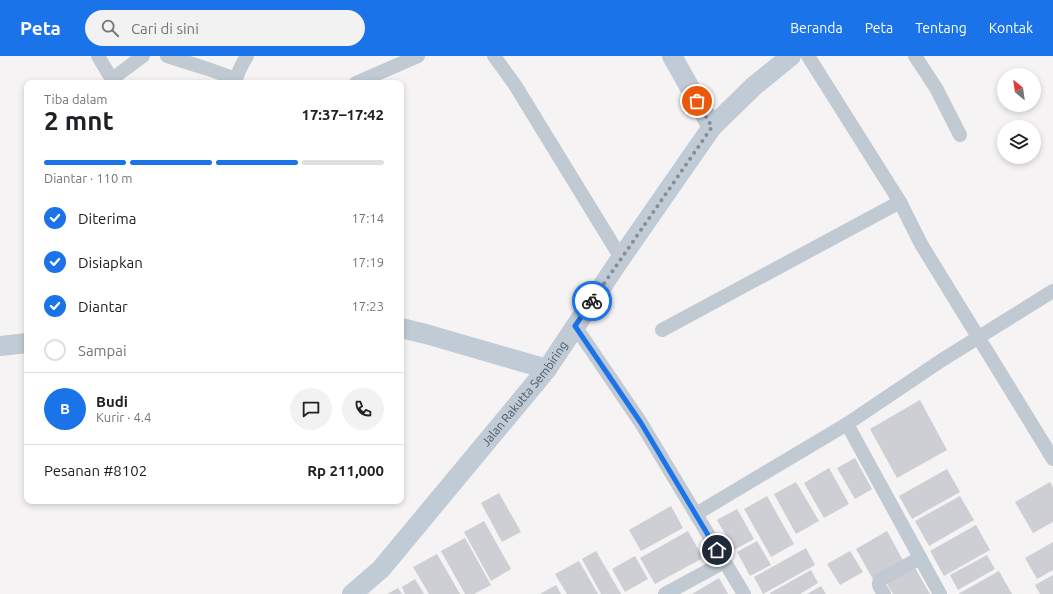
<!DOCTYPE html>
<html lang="id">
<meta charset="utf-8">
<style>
:root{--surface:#fff;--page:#f2f2f2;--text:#202124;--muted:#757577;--line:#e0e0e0;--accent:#1a73e8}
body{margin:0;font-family:Ubuntu,sans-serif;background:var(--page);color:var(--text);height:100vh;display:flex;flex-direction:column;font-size:15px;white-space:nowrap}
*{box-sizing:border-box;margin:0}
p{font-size:13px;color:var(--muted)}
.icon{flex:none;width:22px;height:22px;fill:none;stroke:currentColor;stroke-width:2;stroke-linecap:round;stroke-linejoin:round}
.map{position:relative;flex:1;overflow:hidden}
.side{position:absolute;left:24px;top:24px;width:380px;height:424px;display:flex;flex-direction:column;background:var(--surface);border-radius:8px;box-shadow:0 2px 6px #0003}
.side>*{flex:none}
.needle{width:26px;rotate:331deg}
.buttons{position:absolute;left:997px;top:12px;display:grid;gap:8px}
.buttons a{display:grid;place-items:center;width:44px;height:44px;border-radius:50%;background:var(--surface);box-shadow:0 2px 6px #0003;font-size:20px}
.pin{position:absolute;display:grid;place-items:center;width:34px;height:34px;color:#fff;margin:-17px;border:2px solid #fff;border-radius:50%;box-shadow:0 1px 4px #0007}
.courier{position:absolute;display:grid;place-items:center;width:40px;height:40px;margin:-20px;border:3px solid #1a73e8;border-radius:50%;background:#fff;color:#222;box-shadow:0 1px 5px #0007}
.overview em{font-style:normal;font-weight:700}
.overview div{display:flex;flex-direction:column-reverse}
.overview{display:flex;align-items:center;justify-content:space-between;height:68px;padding:0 20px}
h1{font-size:26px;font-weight:700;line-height:30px}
.bar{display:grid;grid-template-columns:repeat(4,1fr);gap:6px 4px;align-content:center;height:48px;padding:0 20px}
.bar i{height:5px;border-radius:3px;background:var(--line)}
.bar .selected{background:var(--accent)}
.bar p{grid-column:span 4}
.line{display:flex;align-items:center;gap:10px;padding:0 20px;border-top:1px solid var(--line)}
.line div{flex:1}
.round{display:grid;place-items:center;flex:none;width:42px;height:42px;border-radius:21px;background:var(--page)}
ol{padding:0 20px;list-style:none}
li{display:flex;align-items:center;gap:12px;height:44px}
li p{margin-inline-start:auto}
li .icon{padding:4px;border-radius:50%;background:var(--accent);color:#fff;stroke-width:4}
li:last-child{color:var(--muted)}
li i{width:22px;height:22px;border:2px solid var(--line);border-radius:50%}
header{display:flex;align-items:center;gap:24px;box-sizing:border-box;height:56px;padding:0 20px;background:var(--accent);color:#fff}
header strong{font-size:19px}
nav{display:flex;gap:22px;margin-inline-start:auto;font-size:14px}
.search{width:280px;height:36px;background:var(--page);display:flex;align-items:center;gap:10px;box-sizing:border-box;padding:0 14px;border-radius:22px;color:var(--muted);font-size:15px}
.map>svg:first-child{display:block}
</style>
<header>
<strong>Peta</strong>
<div class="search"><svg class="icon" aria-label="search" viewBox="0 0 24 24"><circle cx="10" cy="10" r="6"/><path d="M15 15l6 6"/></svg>Cari di sini</div>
<nav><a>Beranda</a><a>Peta</a><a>Tentang</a><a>Kontak</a></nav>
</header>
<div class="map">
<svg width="1053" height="538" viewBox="0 0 1053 538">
<rect width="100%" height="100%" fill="#f5f3f3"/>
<g fill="#cdcfd5">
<path d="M920,344l27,50 -50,28 -27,-49z"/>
<path d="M855,402l17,31 -17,10 -18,-31z"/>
<path d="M829,412l20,36 -25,14 -20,-35z"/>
<path d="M947,413l13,23 -48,27 -13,-23z"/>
<path d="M796,426l23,39 -23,13 -22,-40z"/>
<path d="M1050,426l3,5v35l-20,11 -18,-31z"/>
<path d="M499,437l22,39 -19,10 -21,-39z"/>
<path d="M767,440l27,48 -23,13 -27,-48z"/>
<path d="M960,440l14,24 -45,26 -14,-25z"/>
<path d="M671,450l12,22 -42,23 -12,-21z"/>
<path d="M737,453l17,30 -20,11 -17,-30z"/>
<path d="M484,465l27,48 -20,12 -27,-49z"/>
<path d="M976,469l14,25 -46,26 -14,-25z"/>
<path d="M688,475l15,27 -48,26 -15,-26z"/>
<path d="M887,475l18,33 -31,17 -18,-32z"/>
<path d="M465,482l26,47 -17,9h-9l-24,-43z"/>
<path d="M757,485l14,24 -21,11 -13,-24z"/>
<path d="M1053,486v28l-16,9 -12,-21z"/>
<path d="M806,492l9,17 -52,29 -9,-17z"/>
<path d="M596,495l25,43h-20l-19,-35z"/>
<path d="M850,495l13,21 -23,13 -13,-21z"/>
<path d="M437,498l23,40h-31l-16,-27z"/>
<path d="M987,499l8,14 -37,21 -8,-15z"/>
<path d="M635,500l13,23 -23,13 -13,-23z"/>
<path d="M579,505l19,33h-31l-12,-20z"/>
<path d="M915,512l15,26h-37l-6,-10z"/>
<path d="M811,514l7,13 -18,11h-29l-1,-1z"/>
<path d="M999,515l13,23h-54z"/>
<path d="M1053,519v19h-13l-5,-9z"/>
<path d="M719,522l9,16h-36z"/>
<path d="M415,523l9,15h-19l-3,-7z"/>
<path d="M556,529l5,9h-21z"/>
<path d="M821,530l5,8h-19z"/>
<path d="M398,532l4,6h-15z"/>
</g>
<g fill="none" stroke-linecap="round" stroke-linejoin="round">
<g stroke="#c1cad2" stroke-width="14">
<path d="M98,0l16,27"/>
<path d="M167,0l41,13 28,10"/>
<path d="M494,0l21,29 106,173"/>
<path d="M808,0l92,146"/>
<path d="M915,0l21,32 24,47"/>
<path d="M112,23l31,-23"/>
<path d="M236,27c0,-9 6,-19 11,-27"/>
<path d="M356,27l62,-27"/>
<path d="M575,270l66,97 103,171"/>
<path d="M662,274l238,-128 21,42 132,215"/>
<path d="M847,368l93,170"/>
<path d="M696,458l151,-90 95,-64 111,-69"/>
<path d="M665,538l59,-32"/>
<path d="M884,538c-3,-5 -7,-9 -4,-14l40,-22"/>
</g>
<g stroke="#c1cbd6" stroke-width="20">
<path d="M672,0l40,71"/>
<path d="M401,272l25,6 121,35"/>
<path d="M0,290l27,-3"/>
<path id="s1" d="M352,538l29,-25 166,-200 74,-111 91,-131 42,-41 37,-30"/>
</g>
</g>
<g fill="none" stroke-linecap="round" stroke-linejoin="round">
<path stroke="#868d94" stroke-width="4" stroke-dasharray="0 7.2" d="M592,245l120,-174 -15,-26"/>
<path stroke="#1a73e8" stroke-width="5" d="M592,245l-17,25 66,97 76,127"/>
</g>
<g text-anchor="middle" stroke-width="4" stroke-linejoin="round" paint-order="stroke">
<g font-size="12" fill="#4a5661" stroke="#fff">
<text dy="4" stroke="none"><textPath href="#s1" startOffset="265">Jalan Rakutta Sembiring</textPath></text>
</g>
</g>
</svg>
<div class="buttons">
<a><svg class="needle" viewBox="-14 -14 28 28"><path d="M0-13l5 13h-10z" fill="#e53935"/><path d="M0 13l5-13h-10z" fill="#757577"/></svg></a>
<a><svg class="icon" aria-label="layers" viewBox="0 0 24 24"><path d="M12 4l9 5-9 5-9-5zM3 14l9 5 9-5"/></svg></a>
</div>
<div class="pin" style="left:697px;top:45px;background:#ea580c"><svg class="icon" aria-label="bag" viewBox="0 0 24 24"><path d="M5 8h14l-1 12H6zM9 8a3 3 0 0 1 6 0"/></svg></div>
<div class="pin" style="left:717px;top:494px;background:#1f2937"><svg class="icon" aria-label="home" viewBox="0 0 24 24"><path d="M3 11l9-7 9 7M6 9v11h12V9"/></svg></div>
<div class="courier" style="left:592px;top:245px"><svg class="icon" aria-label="bike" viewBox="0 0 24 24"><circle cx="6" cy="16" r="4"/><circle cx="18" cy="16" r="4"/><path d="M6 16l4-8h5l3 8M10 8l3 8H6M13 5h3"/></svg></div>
<section class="side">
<div class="overview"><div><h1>2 mnt</h1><p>Tiba dalam</p></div><em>17:37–17:42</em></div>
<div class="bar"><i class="selected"></i><i class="selected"></i><i class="selected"></i><i></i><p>Diantar · 110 m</p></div>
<ol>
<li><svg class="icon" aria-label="check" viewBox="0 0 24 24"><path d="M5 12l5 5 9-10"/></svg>Diterima<p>17:14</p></li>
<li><svg class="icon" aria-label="check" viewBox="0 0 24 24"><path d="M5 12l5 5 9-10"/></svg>Disiapkan<p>17:19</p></li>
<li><svg class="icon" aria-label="check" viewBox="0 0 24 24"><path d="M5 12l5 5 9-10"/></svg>Diantar<p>17:23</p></li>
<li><i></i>Sampai</li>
</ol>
<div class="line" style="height:72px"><b class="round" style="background:var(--accent);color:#fff">B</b><div><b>Budi</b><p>Kurir · 4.4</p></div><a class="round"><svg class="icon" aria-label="chat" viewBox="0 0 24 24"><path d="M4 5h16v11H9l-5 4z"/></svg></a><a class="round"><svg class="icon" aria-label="phone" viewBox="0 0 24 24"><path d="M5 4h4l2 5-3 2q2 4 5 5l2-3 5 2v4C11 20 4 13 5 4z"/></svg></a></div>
<div class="line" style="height:52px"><div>Pesanan #8102</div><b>Rp 211,000</b></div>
</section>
</div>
